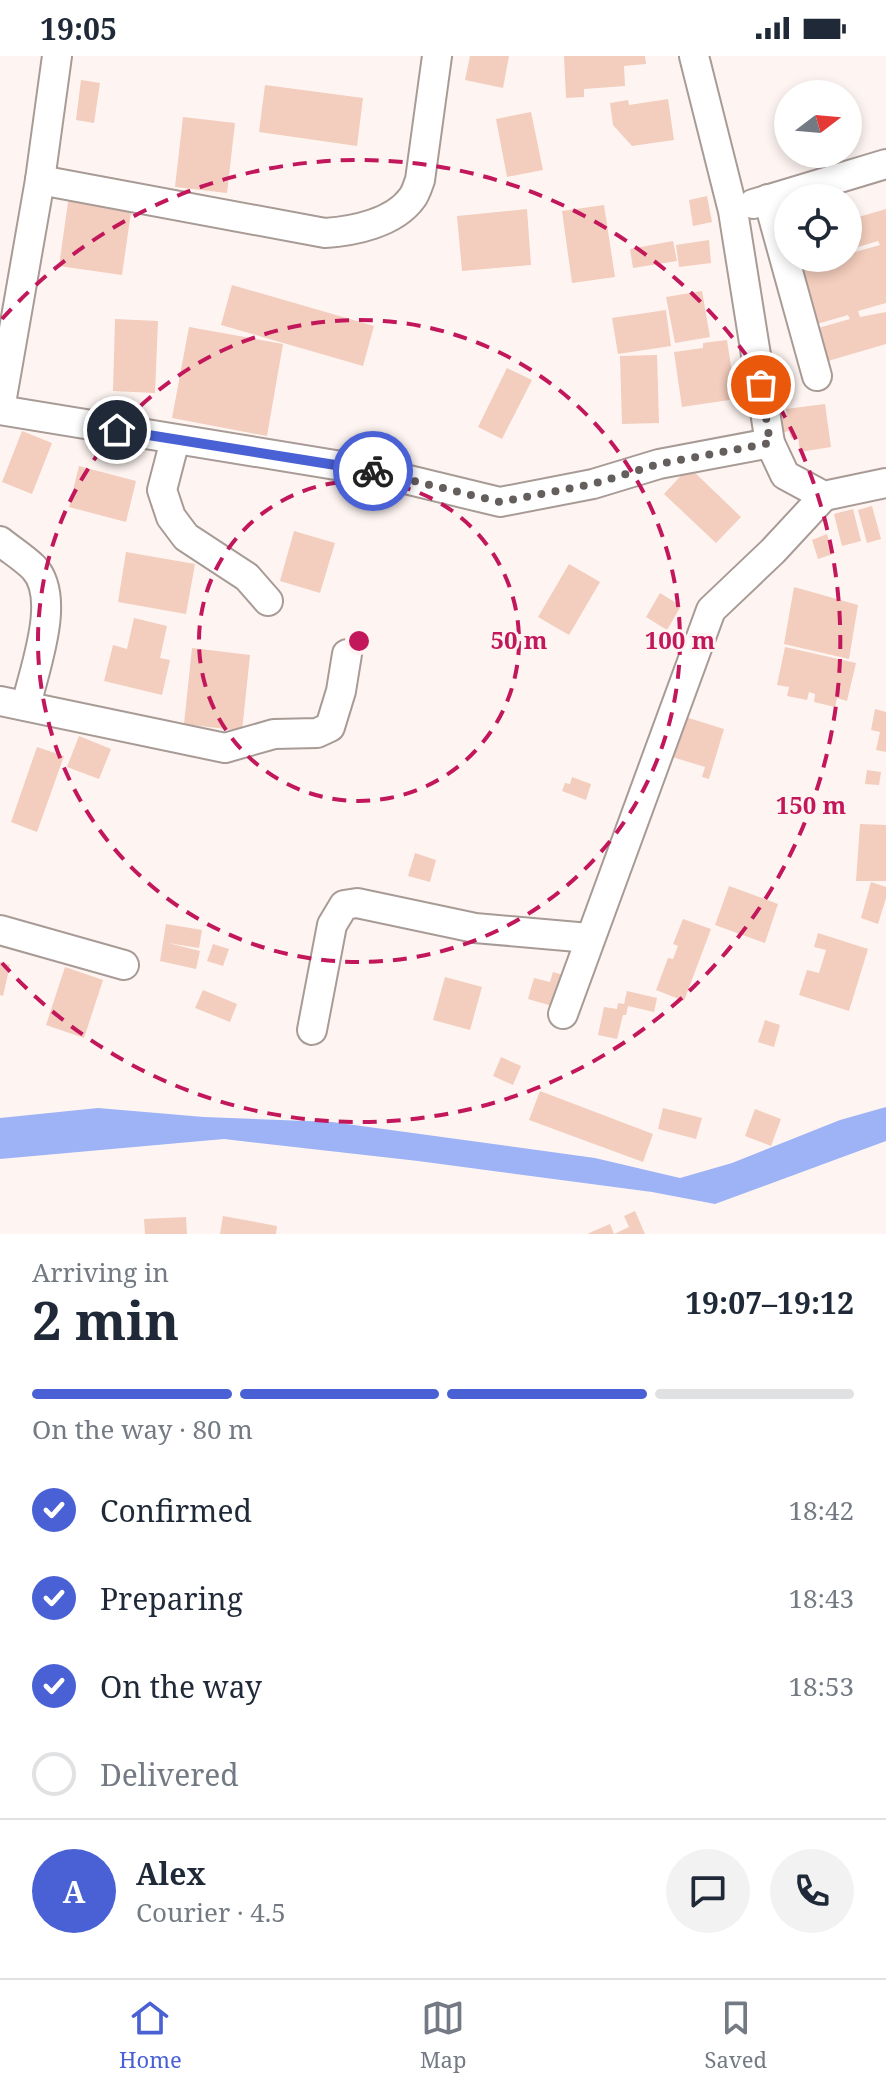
<!DOCTYPE html>
<meta charset="utf-8">
<style>
:root{--surface:#fff;--page:#f2f2f3;--text:#1f2937;--muted:#747a83;--line:#e0e1e3;--accent:#4961d5}
body{margin:0;font-family:"Noto Serif",serif;background:var(--page);color:var(--text);height:100vh;display:flex;flex-direction:column;font-size:30px;white-space:nowrap}
*{box-sizing:border-box;margin:0}
p{font-size:26px;color:var(--muted)}
.icon{flex:none;width:44px;height:44px;fill:none;stroke:currentColor;stroke-width:2;stroke-linecap:round;stroke-linejoin:round}
.map{position:relative;height:1178px;overflow:hidden}
.panel{display:flex;flex-direction:column;background:var(--surface);flex:1}
.panel>*{flex:none}
.needle{width:52px;rotate:74deg}
.tools{position:absolute;left:774px;top:24px;display:grid;gap:16px}
.tools a{display:grid;place-items:center;width:88px;height:88px;border-radius:50%;background:var(--surface);box-shadow:0 4px 12px #0003;font-size:40px}
.pin{position:absolute;display:grid;place-items:center;width:68px;height:68px;color:#fff;margin:-34px;border:4px solid #fff;border-radius:50%;box-shadow:0 2px 8px #0007}
.courier{position:absolute;display:grid;place-items:center;width:80px;height:80px;margin:-40px;border:6px solid #4961d5;border-radius:50%;background:#fff;color:#222;box-shadow:0 2px 10px #0007}
.overview em{font-style:normal;font-weight:700}
.overview div{display:flex;flex-direction:column-reverse}
.overview{display:flex;align-items:center;justify-content:space-between;height:136px;padding:0 32px}
h1{font-size:52px;font-weight:700;line-height:60px}
.bar{display:grid;grid-template-columns:repeat(4,1fr);gap:12px 8px;align-content:center;height:96px;padding:0 32px}
.bar i{height:10px;border-radius:6px;background:var(--line)}
.bar .active{background:var(--accent)}
.bar p{grid-column:span 4}
.line{display:flex;align-items:center;gap:20px;padding:0 32px;border-top:2px solid var(--line)}
.line div{flex:1}
.round{display:grid;place-items:center;flex:none;width:84px;height:84px;border-radius:42px;background:var(--page)}
ol{padding:0 32px;list-style:none}
li{display:flex;align-items:center;gap:24px;height:88px}
li p{margin-inline-start:auto}
li .icon{padding:8px;border-radius:50%;background:var(--accent);color:#fff;stroke-width:4}
li:last-child{color:var(--muted)}
li i{width:44px;height:44px;border:4px solid var(--line);border-radius:50%}
.status{display:flex;justify-content:space-between;align-items:center;height:56px;padding:0 40px;background:var(--surface);direction:ltr}
.status svg{height:22px;fill:currentColor}
.dock{display:flex;justify-content:space-around;align-items:center;height:112px;border-top:2px solid var(--line);background:var(--surface);font-size:22px;color:var(--muted)}
.dock a{display:grid;justify-items:center;gap:4px}
.dock .active{color:var(--accent)}
.map>svg:first-child{display:block}
</style>
<div class="status"><b>19:05</b><svg viewBox="0 0 49 12"><path d="M0 12V9h3v3zM5 12V6h3v6zM10 12V3h3v9zM15 12V0h3v12zM26 1h20v11H26zM47 4h2v5h-2z"/></svg></div>
<div class="map">
<svg width="886" height="1178" viewBox="0 0 886 1178">
<rect width="100%" height="100%" fill="#fef5f2"/>
<path fill="#9eb3f5" d="M886,1051v34l-171,63 -63,-12 -234,-31 -194,-22 -224,20v-41l98,-10 106,9 128,5 263,36 85,20 52,-15 108,-43z"/>
<g fill="#f3cdbd">
<path d="M470,0h39l-6,32 -38,-8z"/>
<path d="M564,0h81l1,8 -22,2 1,20 -41,3v8l-18,1z"/>
<path d="M81,24l19,3 -6,40 -18,-3z"/>
<path d="M265,29l98,13 -6,48 -98,-14z"/>
<path d="M668,43l6,41 -42,6 -19,-21 -3,-22 18,-3 1,5z"/>
<path d="M531,56l12,58 -36,7 -11,-58z"/>
<path d="M183,61l52,6 -8,70 -52,-6z"/>
<path d="M69,139l63,10 -10,70 -63,-9z"/>
<path d="M707,140l5,26 -19,4 -4,-26z"/>
<path d="M604,149l11,72 -43,6 -10,-72z"/>
<path d="M527,153l4,56 -69,6 -5,-55z"/>
<path d="M886,153v94l-28,8 2,6 26,-5v32l-58,17 -10,-33 32,-9 -2,-4 -31,9 -17,-56 31,-10h17v-4l32,-9 -2,-4 -30,9v-30z"/>
<path d="M709,184l2,23 -32,4 -3,-22z"/>
<path d="M673,185l4,20 -44,7 -3,-19z"/>
<path d="M232,229l142,41 -11,40 -142,-41z"/>
<path d="M702,235l8,46 -35,6 -9,-46z"/>
<path d="M666,254l5,36 -53,8 -6,-36z"/>
<path d="M115,263l43,2 -3,72 -42,-2z"/>
<path d="M189,271l94,17 -16,92 -95,-18z"/>
<path d="M727,284l9,59 -54,8 -8,-55 29,-4v-5z"/>
<path d="M657,299l2,68 -37,1 -2,-68z"/>
<path d="M507,312l25,12 -30,59 -24,-12z"/>
<path d="M825,348l6,43 -31,5 -2,-15 -7,1 -2,-7 -8,2 -2,-14 8,-1 -1,-9z"/>
<path d="M22,375l30,12 -20,51 -30,-12z"/>
<path d="M79,410l57,15 -10,41 -57,-15z"/>
<path d="M689,411l52,50 -25,26 -52,-49z"/>
<path d="M872,450l9,33 -14,4 -9,-33z"/>
<path d="M853,453l8,32 -19,5 -8,-32z"/>
<path d="M294,475l41,12 -15,50 -40,-12z"/>
<path d="M827,478l6,20 -15,5 -6,-19z"/>
<path d="M126,496l69,12 -9,50 -68,-12z"/>
<path d="M569,508l31,18 -31,53 -31,-18z"/>
<path d="M794,531l64,18 -9,54 -65,-15z"/>
<path d="M660,537l21,13 -14,24 -21,-13z"/>
<path d="M134,562l33,8 -7,32 10,2 -8,35 -58,-14 9,-36 14,4z"/>
<path d="M785,591l71,16 -9,38 -10,-3 -2,9 -21,-5 1,-8 -6,-2 -2,8 -20,-4 2,-9 -12,-2z"/>
<path d="M192,592l58,7 -8,76 -58,-7z"/>
<path d="M875,653l11,3v40l-10,-2 4,-18 -9,-2z"/>
<path d="M679,659l45,14 -15,50 -7,-2 3,-10 -39,-12z"/>
<path d="M79,680l32,13 -12,30 -32,-12z"/>
<path d="M37,691l27,9 -27,76 -26,-10z"/>
<path d="M867,714l14,2 -2,13 -14,-1z"/>
<path d="M572,721l19,7 -5,16 -24,-9 3,-8 5,1z"/>
<path d="M860,768l26,1v56h-30z"/>
<path d="M415,797l21,7 -6,22 -22,-6z"/>
<path d="M871,826l15,5v11l-8,26 -17,-6z"/>
<path d="M729,830l49,18 -13,39 -50,-18z"/>
<path d="M683,863l28,10 -27,72 -28,-11 12,-32 5,1 5,-13 -5,-2z"/>
<path d="M166,868l36,6 -3,18 -31,-5 32,8 -4,18 -36,-8z"/>
<path d="M818,877l50,16 -19,62 -50,-16 8,-25 12,3 7,-23 -12,-3z"/>
<path d="M213,888l16,5 -6,17 -16,-5z"/>
<path d="M0,906l10,3 -7,31 -3,-1z"/>
<path d="M65,911l38,13 -19,58 -38,-13z"/>
<path d="M553,916l14,4 -8,32 -31,-9 6,-21 16,4z"/>
<path d="M445,921l37,10 -12,43 -37,-10z"/>
<path d="M203,934l34,14 -7,18 -35,-14z"/>
<path d="M627,935l30,7 -3,14 -26,-6 -2,9h-3l-6,24 -19,-4 6,-28 13,2 1,-6 6,1z"/>
<path d="M765,964l15,5 -6,22 -16,-5z"/>
<path d="M501,1001l20,9 -8,19 -20,-9z"/>
<path d="M540,1035l113,43 -10,28 -114,-42z"/>
<path d="M663,1052l39,10 -6,21 -38,-10z"/>
<path d="M755,1053l26,10 -10,27 -26,-10z"/>
<path d="M635,1155l10,23h-58l23,-10 4,10 15,-7 -5,-11z"/>
<path d="M223,1160l54,10 -1,8h-56z"/>
<path d="M186,1161l1,17h-42l-1,-15z"/>
</g>
<g fill="none" stroke-linecap="round" stroke-linejoin="round">
<g stroke="#a89b96" stroke-width="32">
<g id="minor">
<path d="M694,0l39,155 37,232 15,32 39,21 62,-13"/>
<path d="M40,124l285,53c29,-2 69,-10 87,-35 4,-5 6,-13 8,-18l17,-124"/>
<path d="M768,143l49,177"/>
<path d="M753,148l133,-40"/>
<path d="M0,353l40,-229 17,-124"/>
<path d="M0,354l372,61 128,31 93,-18 66,-20 111,-21"/>
<path d="M175,384l-13,50 9,27 15,20 61,40 21,24"/>
<path d="M0,485c11,9 24,17 34,27 28,30 0,101 -8,138"/>
<path d="M0,645l225,47 49,-14 43,-1 13,-6 11,-36 6,-37"/>
<path d="M0,874l124,35"/>
<path d="M563,958l148,-404 62,-59 51,-55"/>
<path d="M312,974l20,-105 12,-20 13,-2 118,25 114,10"/>
</g>
</g>
<use href="#minor" stroke="#fff" stroke-width="28"/>
</g>
<g fill="none" stroke-linecap="round" stroke-linejoin="round">
<path stroke="#645e5c" stroke-width="8" stroke-dasharray="0 14.4" d="M373,415l127,31 93,-18 66,-20 111,-21 -9,-58"/>
<path stroke="#4961d5" stroke-width="10" d="M117,374l256,41"/>
</g>
<g fill="none" stroke="#c2185b" stroke-width="4" stroke-dasharray="14 10">
<circle cx="359" cy="585" r="160"/>
<circle cx="359" cy="585" r="321"/>
<path d="M2 263A481 481 0 1 1 2 907"/>
</g>
<circle cx="359" cy="585" r="12" fill="#c2185b" stroke="#fef5f2" stroke-width="4"/>
<g font-size="24" text-anchor="middle" font-weight="bold" fill="#c2185b" stroke="#fef5f2" stroke-width="6" stroke-linejoin="round" paint-order="stroke">
<text x="519" y="593">50 m</text>
<text x="680" y="593">100 m</text>
<text x="811" y="758">150 m</text>
</g>
</svg>
<div class="tools">
<a><svg class="needle" viewBox="-14 -14 28 28"><path d="M0-13l5 13h-10z" fill="#e53935"/><path d="M0 13l5-13h-10z" fill="#747a83"/></svg></a>
<a><svg class="icon" aria-label="locate" viewBox="0 0 24 24"><circle cx="12" cy="12" r="6"/><path d="M12 2v4M12 18v4M2 12h4M18 12h4"/></svg></a>
</div>
<div class="pin" style="left:761px;top:329px;background:#ea580c"><svg class="icon" aria-label="bag" viewBox="0 0 24 24"><path d="M5 8h14l-1 12H6zM9 8a3 3 0 0 1 6 0"/></svg></div>
<div class="pin" style="left:117px;top:374px;background:#1f2937"><svg class="icon" aria-label="home" viewBox="0 0 24 24"><path d="M3 11l9-7 9 7M6 9v11h12V9"/></svg></div>
<div class="courier" style="left:373px;top:415px"><svg class="icon" aria-label="bike" viewBox="0 0 24 24"><circle cx="6" cy="16" r="4"/><circle cx="18" cy="16" r="4"/><path d="M6 16l4-8h5l3 8M10 8l3 8H6M13 5h3"/></svg></div>
</div>
<section class="panel">
<div class="overview"><div><h1>2 min</h1><p>Arriving in</p></div><em>19:07–19:12</em></div>
<div class="bar"><i class="active"></i><i class="active"></i><i class="active"></i><i></i><p>On the way · 80 m</p></div>
<ol>
<li><svg class="icon" aria-label="check" viewBox="0 0 24 24"><path d="M5 12l5 5 9-10"/></svg>Confirmed<p>18:42</p></li>
<li><svg class="icon" aria-label="check" viewBox="0 0 24 24"><path d="M5 12l5 5 9-10"/></svg>Preparing<p>18:43</p></li>
<li><svg class="icon" aria-label="check" viewBox="0 0 24 24"><path d="M5 12l5 5 9-10"/></svg>On the way<p>18:53</p></li>
<li><i></i>Delivered</li>
</ol>
<div class="line" style="height:144px"><b class="round" style="background:var(--accent);color:#fff">A</b><div><b>Alex</b><p>Courier · 4.5</p></div><a class="round"><svg class="icon" aria-label="chat" viewBox="0 0 24 24"><path d="M4 5h16v11H9l-5 4z"/></svg></a><a class="round"><svg class="icon" aria-label="phone" viewBox="0 0 24 24"><path d="M5 4h4l2 5-3 2q2 4 5 5l2-3 5 2v4C11 20 4 13 5 4z"/></svg></a></div>
</section>
<nav class="dock">
<a class="active"><svg class="icon" aria-label="home" viewBox="0 0 24 24"><path d="M3 11l9-7 9 7M6 9v11h12V9"/></svg>Home</a>
<a><svg class="icon" aria-label="map" viewBox="0 0 24 24"><path d="M3 6l6-2 6 2 6-2v14l-6 2-6-2-6 2zM9 4v14M15 6v14"/></svg>Map</a>
<a><svg class="icon" aria-label="saved" viewBox="0 0 24 24"><path d="M7 4h10v16l-5-4-5 4z"/></svg>Saved</a>
</nav>
